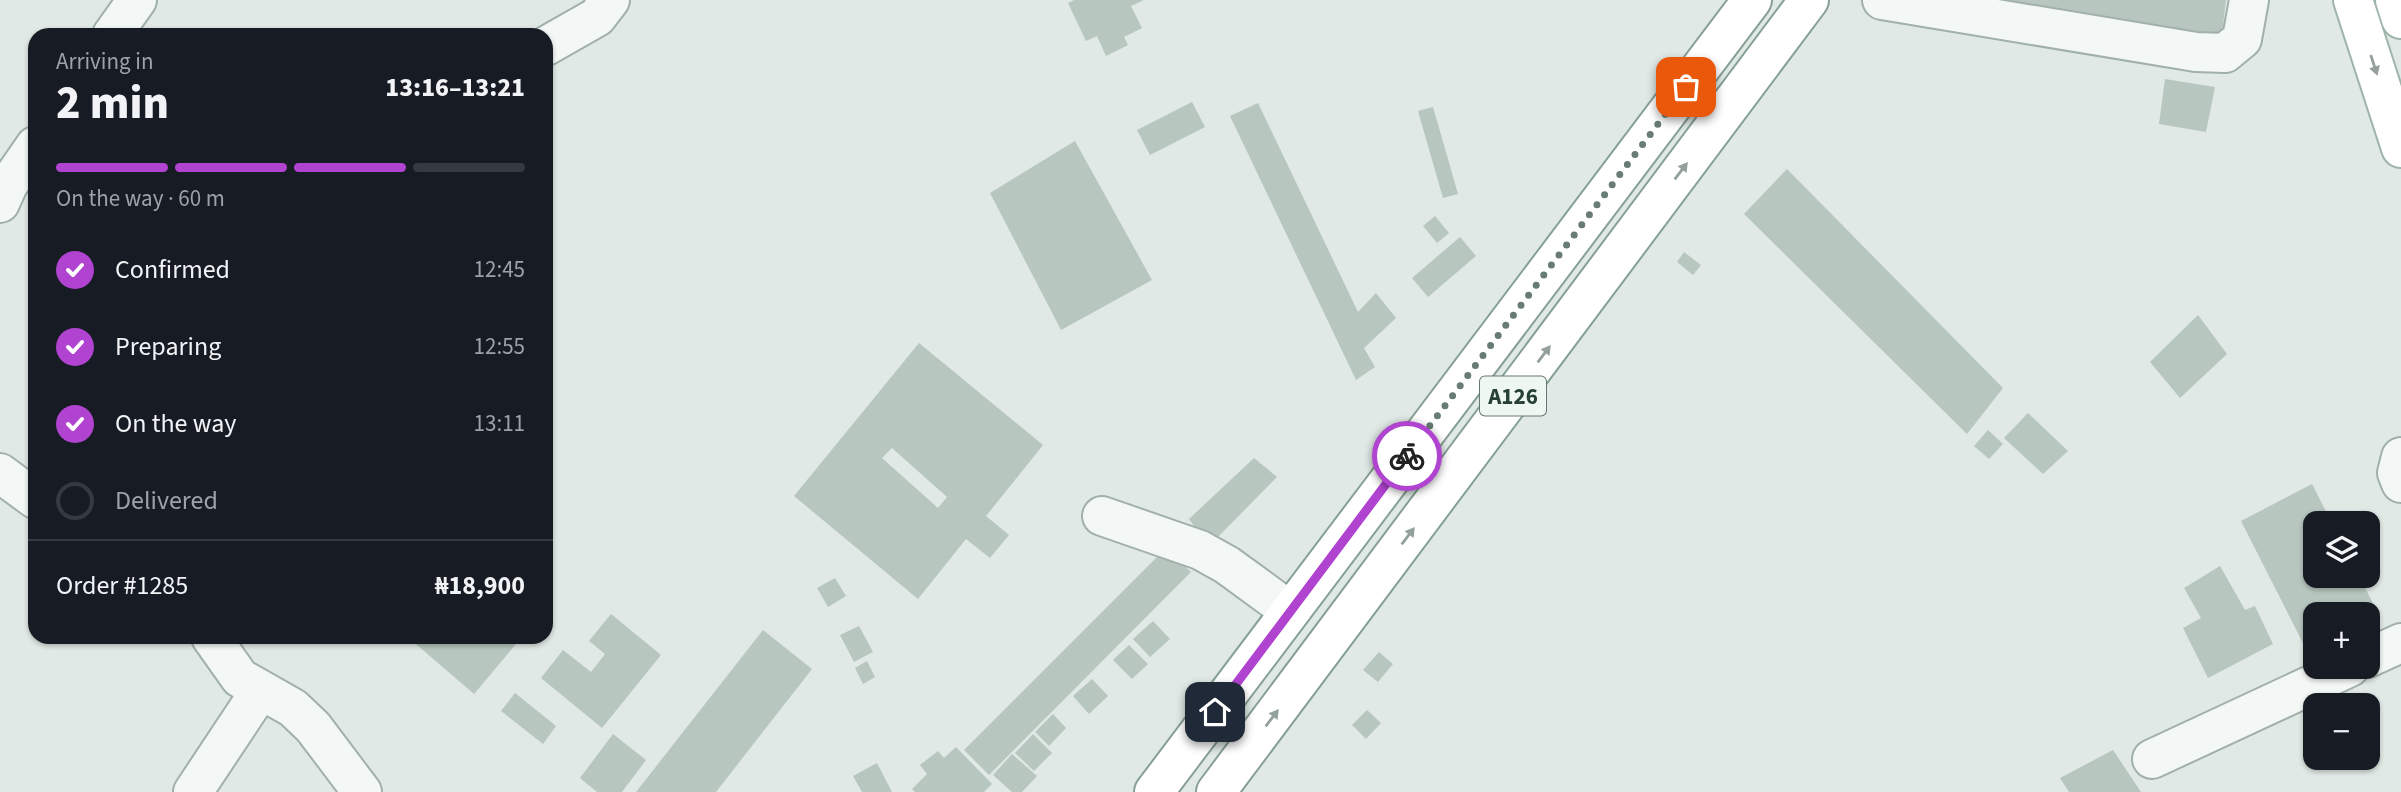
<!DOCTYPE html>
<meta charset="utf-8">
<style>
:root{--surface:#171b24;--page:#20242c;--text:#f1f3f6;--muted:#9ea1a6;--line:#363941;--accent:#b043d0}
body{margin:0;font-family:"Source Sans 3",sans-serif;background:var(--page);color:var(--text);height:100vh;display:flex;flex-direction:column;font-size:26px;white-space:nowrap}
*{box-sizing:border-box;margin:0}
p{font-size:23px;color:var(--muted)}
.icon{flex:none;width:38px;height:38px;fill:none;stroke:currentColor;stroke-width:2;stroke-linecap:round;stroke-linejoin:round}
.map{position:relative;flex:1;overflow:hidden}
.side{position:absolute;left:28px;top:28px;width:525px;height:616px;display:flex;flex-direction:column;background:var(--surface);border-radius:21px;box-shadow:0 2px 5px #0004}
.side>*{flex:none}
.controls{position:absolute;left:2303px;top:511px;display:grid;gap:14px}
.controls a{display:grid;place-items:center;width:77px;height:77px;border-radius:14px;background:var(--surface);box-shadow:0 2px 5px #0004;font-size:35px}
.pin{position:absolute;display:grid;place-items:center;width:60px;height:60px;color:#fff;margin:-30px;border-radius:14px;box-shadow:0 4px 10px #0006}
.courier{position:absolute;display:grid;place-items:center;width:70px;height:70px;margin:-35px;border:5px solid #b043d0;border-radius:50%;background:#fff;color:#222;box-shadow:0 2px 9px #0007}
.headline em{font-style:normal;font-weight:800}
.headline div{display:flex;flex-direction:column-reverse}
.headline{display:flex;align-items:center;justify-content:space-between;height:119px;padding:0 28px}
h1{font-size:46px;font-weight:800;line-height:52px}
.bar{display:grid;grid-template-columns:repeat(4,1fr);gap:10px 7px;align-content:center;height:84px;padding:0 28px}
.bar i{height:9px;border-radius:5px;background:var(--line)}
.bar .current{background:var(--accent)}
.bar p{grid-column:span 4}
.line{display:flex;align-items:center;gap:18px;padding:0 28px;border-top:2px solid var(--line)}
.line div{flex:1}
ol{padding:0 28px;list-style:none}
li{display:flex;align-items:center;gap:21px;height:77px}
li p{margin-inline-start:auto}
li .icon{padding:7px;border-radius:50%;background:var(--accent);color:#fff;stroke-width:4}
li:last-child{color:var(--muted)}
li i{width:38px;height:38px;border:4px solid var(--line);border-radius:50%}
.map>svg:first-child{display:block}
</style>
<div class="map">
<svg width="2401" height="792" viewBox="0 0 2401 792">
<rect width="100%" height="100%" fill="#e0e9e5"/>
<g fill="#b7c6bf" fill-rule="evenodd">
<path d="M1074,0h70l-13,6 11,22 -18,9 4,8 -22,11 -9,-20 -11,5 -18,-38z"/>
<path d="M1951,0h275l-4,34 -272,-25z"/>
<path d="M2165,79l50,8 -9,45 -47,-8z"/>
<path d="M1192,102l13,25 -55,28 -13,-25z"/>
<path d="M1258,103l100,209 18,-19 20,25 -32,30 11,19 -19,13 -126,-264z"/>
<path d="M1433,107l25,87 -15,4 -25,-87z"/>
<path d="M1075,141l77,139 -91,50 -71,-137z"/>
<path d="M1787,169l216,219 -36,46 -223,-220z"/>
<path d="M1435,216l14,17 -12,10 -14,-17z"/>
<path d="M1460,237l16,19 -48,41 -16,-19z"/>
<path d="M1684,252l17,13 -8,10 -16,-13z"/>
<path d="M2198,315l29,39 -47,44 -30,-36z"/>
<path d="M919,343l124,102 -57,71 23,19 -19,23 -24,-19 -48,60 -124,-103zM892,448l55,49 -9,11 -56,-50z"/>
<path d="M2028,413l40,38 -25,23 -39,-36z"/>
<path d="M1988,430l15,14 -14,15 -15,-13z"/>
<path d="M1254,458l23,19 -68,69 -20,-27z"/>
<path d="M2312,484l20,39h-17v53h44l19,37 -10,6v-5h-53v34l-7,5 -67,-132z"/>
<path d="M1166,548l25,24 -202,203 -25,-25z"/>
<path d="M2220,566l25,44 10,-4 18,38 -65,34 -25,-50 18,-10 -17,-30z"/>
<path d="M835,578l11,18 -18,11 -11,-19z"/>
<path d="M611,614l50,41 -59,73 -61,-50 22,-28 28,22 14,-18 -16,-13z"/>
<path d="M1153,621l17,18 -20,18 -17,-18z"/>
<path d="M859,626l14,26 -19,10 -14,-27z"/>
<path d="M763,630l49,39 -96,123h-80z"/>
<path d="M411,637h96l9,7 -42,50 -64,-55z"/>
<path d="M1129,645l19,19 -16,15 -19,-19z"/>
<path d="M1379,652l14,12 -15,18 -15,-12z"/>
<path d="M867,661l8,16 -12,7 -8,-16z"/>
<path d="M1092,679l16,17 -19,18 -16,-18z"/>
<path d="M515,693l41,33 -13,18 -42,-33z"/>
<path d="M1367,710l14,13 -15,16 -14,-14z"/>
<path d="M1053,714l13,14 -17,18 -14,-14z"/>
<path d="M613,734l33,26 -24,32h-25l-17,-14z"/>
<path d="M1033,734l19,19 -18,18 -19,-18z"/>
<path d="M956,747l36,37 -8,8h-69l-3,-3 15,-15 -7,-9 18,-14 6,7z"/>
<path d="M2113,750l28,42h-72l-9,-14z"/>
<path d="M1012,754l25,22 -15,16h-10l-19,-17z"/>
<path d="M877,763l15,29h-30l-9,-16z"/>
</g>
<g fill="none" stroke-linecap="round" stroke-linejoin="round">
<g stroke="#a1b0aa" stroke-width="42">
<g id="minor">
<path d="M1882,0l314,52 29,1 17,-14 7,-39"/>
<path d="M112,35l25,-35"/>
<path d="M546,46l51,-29 13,-17"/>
<path d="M0,203l8,-18 27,-39"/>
<path d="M2401,457l-4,16 4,10"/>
<path d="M0,473l35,26"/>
<path d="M1102,516l98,34 27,15 63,46"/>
<path d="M211,637l29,41 53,30 20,19 49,65"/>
<path d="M2368,658l33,-15"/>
<path d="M2152,759l198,-92"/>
<path d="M193,792l67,-101"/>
</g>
</g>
<g stroke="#9fb5aa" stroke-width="42">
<g id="major">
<path d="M2353,0l48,148"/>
<path d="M2395,0l6,19"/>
</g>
</g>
<g stroke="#87a094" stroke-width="42">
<g id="highway">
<path d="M1154,792l598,-792"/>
<path d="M1216,792l593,-792"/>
</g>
</g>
<use href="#minor" stroke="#f3f7f5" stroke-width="38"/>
<use href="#major" stroke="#fff" stroke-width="38"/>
<use href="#highway" stroke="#fff" stroke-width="38"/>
</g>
<defs><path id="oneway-solid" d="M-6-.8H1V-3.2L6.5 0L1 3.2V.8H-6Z" transform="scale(1.75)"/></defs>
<g fill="#94a09a">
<use href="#oneway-solid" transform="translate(2374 65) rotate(72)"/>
<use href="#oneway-solid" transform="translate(1681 171) rotate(-53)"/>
<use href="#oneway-solid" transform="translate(1544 354) rotate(-53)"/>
<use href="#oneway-solid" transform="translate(1408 536) rotate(-53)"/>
<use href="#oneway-solid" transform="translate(1272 718) rotate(-53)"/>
</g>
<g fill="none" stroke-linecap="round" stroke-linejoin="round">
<path stroke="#687c73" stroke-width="7" stroke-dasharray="0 12.6" d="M1407,456l279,-369"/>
<path stroke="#b043d0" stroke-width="9" d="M1215,712l192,-256"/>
</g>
<g text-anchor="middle" stroke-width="6" stroke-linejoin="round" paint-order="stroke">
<rect fill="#eff7f3" stroke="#64786f" stroke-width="2" x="1480" y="376.5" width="66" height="39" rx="5"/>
<g font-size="23" font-weight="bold" fill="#284136">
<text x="1513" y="404">A126</text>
</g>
</g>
</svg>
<div class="controls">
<a><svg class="icon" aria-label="layers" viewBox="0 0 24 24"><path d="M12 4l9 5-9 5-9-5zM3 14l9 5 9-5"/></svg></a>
<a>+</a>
<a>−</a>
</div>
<div class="pin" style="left:1686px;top:87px;background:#ea580c"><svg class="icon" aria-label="bag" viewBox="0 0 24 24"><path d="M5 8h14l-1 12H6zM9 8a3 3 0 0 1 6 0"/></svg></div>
<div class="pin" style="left:1215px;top:712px;background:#1f2937"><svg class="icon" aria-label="home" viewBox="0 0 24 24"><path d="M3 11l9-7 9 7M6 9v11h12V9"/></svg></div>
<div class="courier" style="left:1407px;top:456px"><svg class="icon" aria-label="bike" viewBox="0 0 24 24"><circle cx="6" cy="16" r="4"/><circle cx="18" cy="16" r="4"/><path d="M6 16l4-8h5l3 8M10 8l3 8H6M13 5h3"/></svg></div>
<section class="side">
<div class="headline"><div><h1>2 min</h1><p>Arriving in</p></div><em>13:16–13:21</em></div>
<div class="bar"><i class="current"></i><i class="current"></i><i class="current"></i><i></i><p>On the way · 60 m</p></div>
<ol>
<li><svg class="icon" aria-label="check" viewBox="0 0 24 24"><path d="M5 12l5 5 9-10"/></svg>Confirmed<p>12:45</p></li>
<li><svg class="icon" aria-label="check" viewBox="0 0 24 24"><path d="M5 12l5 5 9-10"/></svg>Preparing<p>12:55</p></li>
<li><svg class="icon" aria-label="check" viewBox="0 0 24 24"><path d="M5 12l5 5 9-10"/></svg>On the way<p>13:11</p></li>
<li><i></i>Delivered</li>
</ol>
<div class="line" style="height:91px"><div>Order #1285</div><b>₦18,900</b></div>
</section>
</div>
